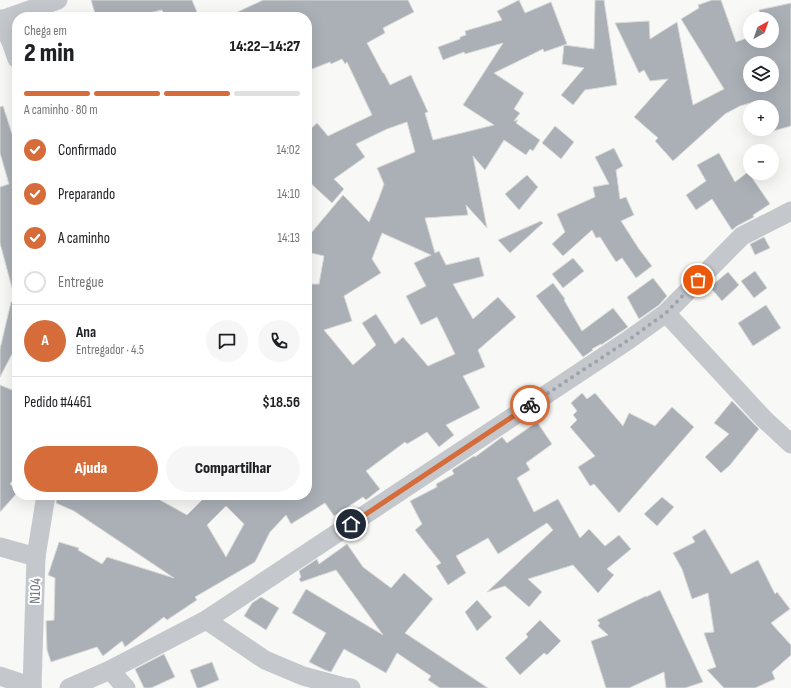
<!DOCTYPE html>
<html lang="pt">
<meta charset="utf-8">
<style>
:root{--surface:#fff;--page:#f6f6f6;--text:#202124;--muted:#757577;--line:#e0e0e0;--accent:#d56c39}
body{margin:0;font-family:"Sofia Sans Condensed",sans-serif;background:var(--page);color:var(--text);height:100vh;display:flex;flex-direction:column;font-size:15px;white-space:nowrap}
*{box-sizing:border-box;margin:0}
p{font-size:13px;color:var(--muted)}
.icon{flex:none;width:22px;height:22px;fill:none;stroke:currentColor;stroke-width:2;stroke-linecap:round;stroke-linejoin:round}
.map{position:relative;flex:1;overflow:hidden}
.side{position:absolute;left:12px;top:12px;width:300px;height:488px;display:flex;flex-direction:column;background:var(--surface);border-radius:16px;box-shadow:0 4px 16px #0002}
.side>*{flex:none}
.needle{width:26px;rotate:40deg}
.fabs{position:absolute;left:743px;top:12px;display:grid;gap:8px}
.fabs a{display:grid;place-items:center;width:36px;height:36px;border-radius:50%;background:var(--surface);box-shadow:0 4px 16px #0002;font-size:20px}
.pin{position:absolute;display:grid;place-items:center;width:34px;height:34px;color:#fff;margin:-17px;border:2px solid #fff;border-radius:50%;box-shadow:0 1px 4px #0007}
.courier{position:absolute;display:grid;place-items:center;width:40px;height:40px;margin:-20px;border:3px solid #d56c39;border-radius:50%;background:#fff;color:#222;box-shadow:0 1px 5px #0007}
.head em{font-style:normal;font-weight:800}
.head div{display:flex;flex-direction:column-reverse}
.head{display:flex;align-items:center;justify-content:space-between;height:68px;padding:0 12px}
h1{font-size:26px;font-weight:800;line-height:30px}
.bar{display:grid;grid-template-columns:repeat(4,1fr);gap:6px 4px;align-content:center;height:48px;padding:0 12px}
.bar i{height:5px;border-radius:3px;background:var(--line)}
.bar .on{background:var(--accent)}
.bar p{grid-column:span 4}
.line{display:flex;align-items:center;gap:10px;padding:0 12px;border-top:1px solid var(--line)}
.line div{flex:1}
.round{display:grid;place-items:center;flex:none;width:42px;height:42px;border-radius:21px;background:var(--page)}
ol{padding:0 12px;list-style:none}
li{display:flex;align-items:center;gap:12px;height:44px}
li p{margin-inline-start:auto}
li .icon{padding:4px;border-radius:50%;background:var(--accent);color:#fff;stroke-width:4}
li:last-child{color:var(--muted)}
li i{width:22px;height:22px;border:2px solid var(--line);border-radius:50%}
.primary-button{display:flex;gap:8px;margin-top:auto;padding:8px 12px}
.primary-button a{flex:1;height:46px;border-radius:24px;background:var(--accent);color:#fff;font-size:16px;font-weight:800;line-height:46px;text-align:center}
.primary-button a+a{background:var(--page);color:var(--text)}
.map>svg:first-child{display:block}
</style>
<div class="map">
<svg width="791" height="688" viewBox="0 0 791 688">
<rect width="100%" height="100%" fill="#f8f8f6"/>
<g fill="#aab0b6" stroke="#dadad8" fill-rule="evenodd">
<path d="M91,0h101l5,12 -14,5h-19l-2,-7 -30,7h-36z"/>
<path d="M263,0h145l6,12 -31,16 2,5 -18,10 16,30h1l6,12 21,-10 17,37 -3,1 8,27 61,-15 -31,-20 40,-62 -38,11 -1,-2 -21,8 -5,-13 22,-8v-2l6,-2 -1,-4 37,-11 -5,-9 22,-11 6,13 26,-11 16,42 -23,8 -1,-3 -49,24 30,20 -10,16 6,4 -6,8 4,-1 -2,3 24,17 -7,11 -3,-2 -4,6 -22,-15 -19,30 -12,-14 14,72 -21,-23 2,10 -43,3 10,35 4,-2 7,14 33,-8 5,19 -31,8 20,35 25,-22 18,20 -38,33 7,17 -22,9 17,32 -34,17 8,10 -15,12 -12,-15 -20,12 -2,-2 -39,29 14,18 -14,11 -3,-3 -29,19 -9,-13 -34,21 -5,-9 -16,17 -15,30 -60,35 2,3 -30,20 -3,-3 -39,30 -3,-6 -19,15 -6,-9 -46,15 -4,-12 -1,-29 8,-1 1,-42 -7,-3 11,-33 20,6 -1,2 24,14 5,-7 67,21 -100,-67 -18,-8 1,-8h94l36,20 20,-20h100v-211h12l5,-28 -17,-4v-14l36,-43 26,27 10,-24 5,-14 -7,-16 38,-16 -8,-30 -20,7 -31,15 9,13 -31,22 10,10 -12,14 -25,-23v-48l10,-9 11,13 44,-21 -25,-53 -2,2 -3,-5 -11,5 -1,-2 -23,9v-54h-80zM382,233l49,22 -17,8 12,23 -20,10 15,29 16,-8 18,37 -27,12 -25,-29 -8,7 -19,-30 -14,9 14,22 -23,20 -29,-35 28,-9 -8,-25 37,-23 -9,-14zM226,506l18,18 -18,33 -19,-32z"/>
<path d="M595,0h9l13,85 -32,5 -12,15 -12,-10 23,-27 -22,-4 2,-19 30,4z"/>
<path d="M712,0h9l15,42 14,-5v4h22v-22h-11l-2,-9 32,-7v123l-25,7 -1,-4h7v-22h-13l-2,-6 -17,5 -15,8 -52,47 -18,-20 3,-3 -24,-21 34,-38 -18,2 -6,-11 -5,3 -24,-50 34,-2 1,18 27,-17 16,83 31,-16 -43,-70 18,-11 -1,-3zM750,63h22v22h-22z"/>
<path d="M3,106l14,43v138l-5,1 -12,-45v-56l9,-3 -9,-31v-46z"/>
<path d="M555,126l19,16 -13,17 -19,-16z"/>
<path d="M614,148l9,18 -7,4 4,29 6,-2 8,18 -13,6 18,28 13,17 -16,12 -14,-20 -6,4 -16,-25 -4,1 -4,-8 -29,26 -11,-12 13,-12 -8,-18 38,-17 -2,-10 16,-3 -14,-27z"/>
<path d="M719,153l16,29 13,-10 22,32 -17,11 1,2 -17,9 -5,4 -20,-31 -16,11 -10,-15 20,-14 -9,-16z"/>
<path d="M527,175l11,12 -19,23 -14,-16z"/>
<path d="M541,221l2,2 -33,30 -12,-13z"/>
<path d="M764,237l6,11 -15,7 -5,-11z"/>
<path d="M573,258l11,13 -21,17 -11,-14z"/>
<path d="M755,271l12,17 -13,10 -13,-17z"/>
<path d="M728,272l11,13 -17,16 -12,-14z"/>
<path d="M653,278l14,18 -8,9 -20,14 -12,-22z"/>
<path d="M553,283l12,16 -1,1 18,31 31,-23 15,19 -27,18v-1l-9,5 1,1 -10,7 -47,-61z"/>
<path d="M11,302h6v53l-5,-1 -12,23v-28z"/>
<path d="M766,305l15,23 -28,18 -15,-23z"/>
<path d="M0,385l17,7v82l-7,10 7,6v3l-17,19z"/>
<path d="M582,393l5,6 8,-6 28,33 6,-13 26,13 17,-19 22,20 -75,86 -25,-29 -4,2 -12,-19 17,-11 -25,-29 7,-7 -4,-5 4,-4 -6,-8z"/>
<path d="M732,401l27,28 -29,36 -9,8 -16,-16 24,-23 -15,-11z"/>
<path d="M537,422l15,22 -26,19 4,7 -13,8 17,34 24,-13 22,39 9,-9 16,17 14,-11 12,14 -24,20 7,6 -16,18 -25,-28 -45,14 14,13 -13,15 -24,-21 -18,6 66,-62 -6,-7 -49,31 -10,-16 -32,18 10,17 -18,12 -12,-19 5,-3 -26,-33 7,-6 -12,-23 27,-14 -1,-3 18,-10 -2,-4 22,-14 1,1 27,-20 5,6z"/>
<path d="M662,497l12,10 -17,19 -13,-12z"/>
<path d="M705,529l26,45 27,-14 17,34 2,-2 13,17 -19,14 20,22v10l-19,17 3,7 -20,9h-31l-17,-18 9,-3 -12,-34 10,-1 -6,-39 -16,6 -10,-30 -9,-16 22,-11 -3,-5z"/>
<path d="M347,544l16,23 28,21 13,-15 29,26 -28,34 83,55h-48l-12,-8 3,-4 -34,-23 -11,20 -42,-24 -13,23 -6,-2 -16,-8 17,-29 -34,-20 14,-24 77,46 -47,-65 -35,12 -2,-3 2,-2 -2,-6 18,-12 2,5z"/>
<path d="M660,590l43,92 -18,6h-19l-2,-16 -35,16h-23l-15,-47 17,-6 -10,-9 2,-3 -3,-3 49,-24v1z"/>
<path d="M261,597l18,11 -13,22 -22,-14 8,-13z"/>
<path d="M477,600l15,17 -15,14 -12,-19z"/>
<path d="M540,620l21,21 -14,14 -3,-2 -24,22 -15,-17 23,-21 -2,-3z"/>
<path d="M164,654l11,23 -24,11h-7l-9,-19z"/>
<path d="M212,662l7,18 -19,8h-3l-7,-18z"/>
</g>
<g fill="none" stroke-linecap="round" stroke-linejoin="round">
<g stroke="#c4c7cb" stroke-width="19">
<path d="M0,19l11,23 6,17"/>
<path d="M1,20l57,-20"/>
<path d="M791,211l-49,25 -76,77 98,106 27,25"/>
<path d="M0,547l36,10"/>
<path d="M206,620l59,40 38,16 41,11 7,1"/>
<path d="M110,670l16,18"/>
<path d="M0,676l32,11"/>
<path d="M32,688l4,-131 10,-62"/>
<path d="M69,688l41,-18 96,-50 421,-279 39,-28"/>
</g>
</g>
<g fill="none" stroke-linecap="round" stroke-linejoin="round">
<path stroke="#9ca4ac" stroke-width="4" stroke-dasharray="0 7.2" d="M530,405l97,-64 39,-28 32,-33"/>
<path stroke="#d56c39" stroke-width="5" d="M351,524l179,-119"/>
</g>
<g text-anchor="middle" stroke-width="4" stroke-linejoin="round" paint-order="stroke">
<g font-size="15" fill="#6a7684" stroke="#fff">
<text transform="translate(35 591) rotate(-88)" y="5">N104</text>
</g>
</g>
</svg>
<div class="fabs">
<a><svg class="needle" viewBox="-14 -14 28 28"><path d="M0-13l5 13h-10z" fill="#e53935"/><path d="M0 13l5-13h-10z" fill="#757577"/></svg></a>
<a><svg class="icon" aria-label="layers" viewBox="0 0 24 24"><path d="M12 4l9 5-9 5-9-5zM3 14l9 5 9-5"/></svg></a>
<a>+</a>
<a>−</a>
</div>
<div class="pin" style="left:698px;top:280px;background:#ea580c"><svg class="icon" aria-label="bag" viewBox="0 0 24 24"><path d="M5 8h14l-1 12H6zM9 8a3 3 0 0 1 6 0"/></svg></div>
<div class="pin" style="left:351px;top:524px;background:#1f2937"><svg class="icon" aria-label="home" viewBox="0 0 24 24"><path d="M3 11l9-7 9 7M6 9v11h12V9"/></svg></div>
<div class="courier" style="left:530px;top:405px"><svg class="icon" aria-label="bike" viewBox="0 0 24 24"><circle cx="6" cy="16" r="4"/><circle cx="18" cy="16" r="4"/><path d="M6 16l4-8h5l3 8M10 8l3 8H6M13 5h3"/></svg></div>
<section class="side">
<div class="head"><div><h1>2 min</h1><p>Chega em</p></div><em>14:22–14:27</em></div>
<div class="bar"><i class="on"></i><i class="on"></i><i class="on"></i><i></i><p>A caminho · 80 m</p></div>
<ol>
<li><svg class="icon" aria-label="check" viewBox="0 0 24 24"><path d="M5 12l5 5 9-10"/></svg>Confirmado<p>14:02</p></li>
<li><svg class="icon" aria-label="check" viewBox="0 0 24 24"><path d="M5 12l5 5 9-10"/></svg>Preparando<p>14:10</p></li>
<li><svg class="icon" aria-label="check" viewBox="0 0 24 24"><path d="M5 12l5 5 9-10"/></svg>A caminho<p>14:13</p></li>
<li><i></i>Entregue</li>
</ol>
<div class="line" style="height:72px"><b class="round" style="background:var(--accent);color:#fff">A</b><div><b>Ana</b><p>Entregador · 4.5</p></div><a class="round"><svg class="icon" aria-label="chat" viewBox="0 0 24 24"><path d="M4 5h16v11H9l-5 4z"/></svg></a><a class="round"><svg class="icon" aria-label="phone" viewBox="0 0 24 24"><path d="M5 4h4l2 5-3 2q2 4 5 5l2-3 5 2v4C11 20 4 13 5 4z"/></svg></a></div>
<div class="line" style="height:52px"><div>Pedido #4461</div><b>$18.56</b></div>
<div class="primary-button"><a>Ajuda</a><a>Compartilhar</a></div>
</section>
</div>
